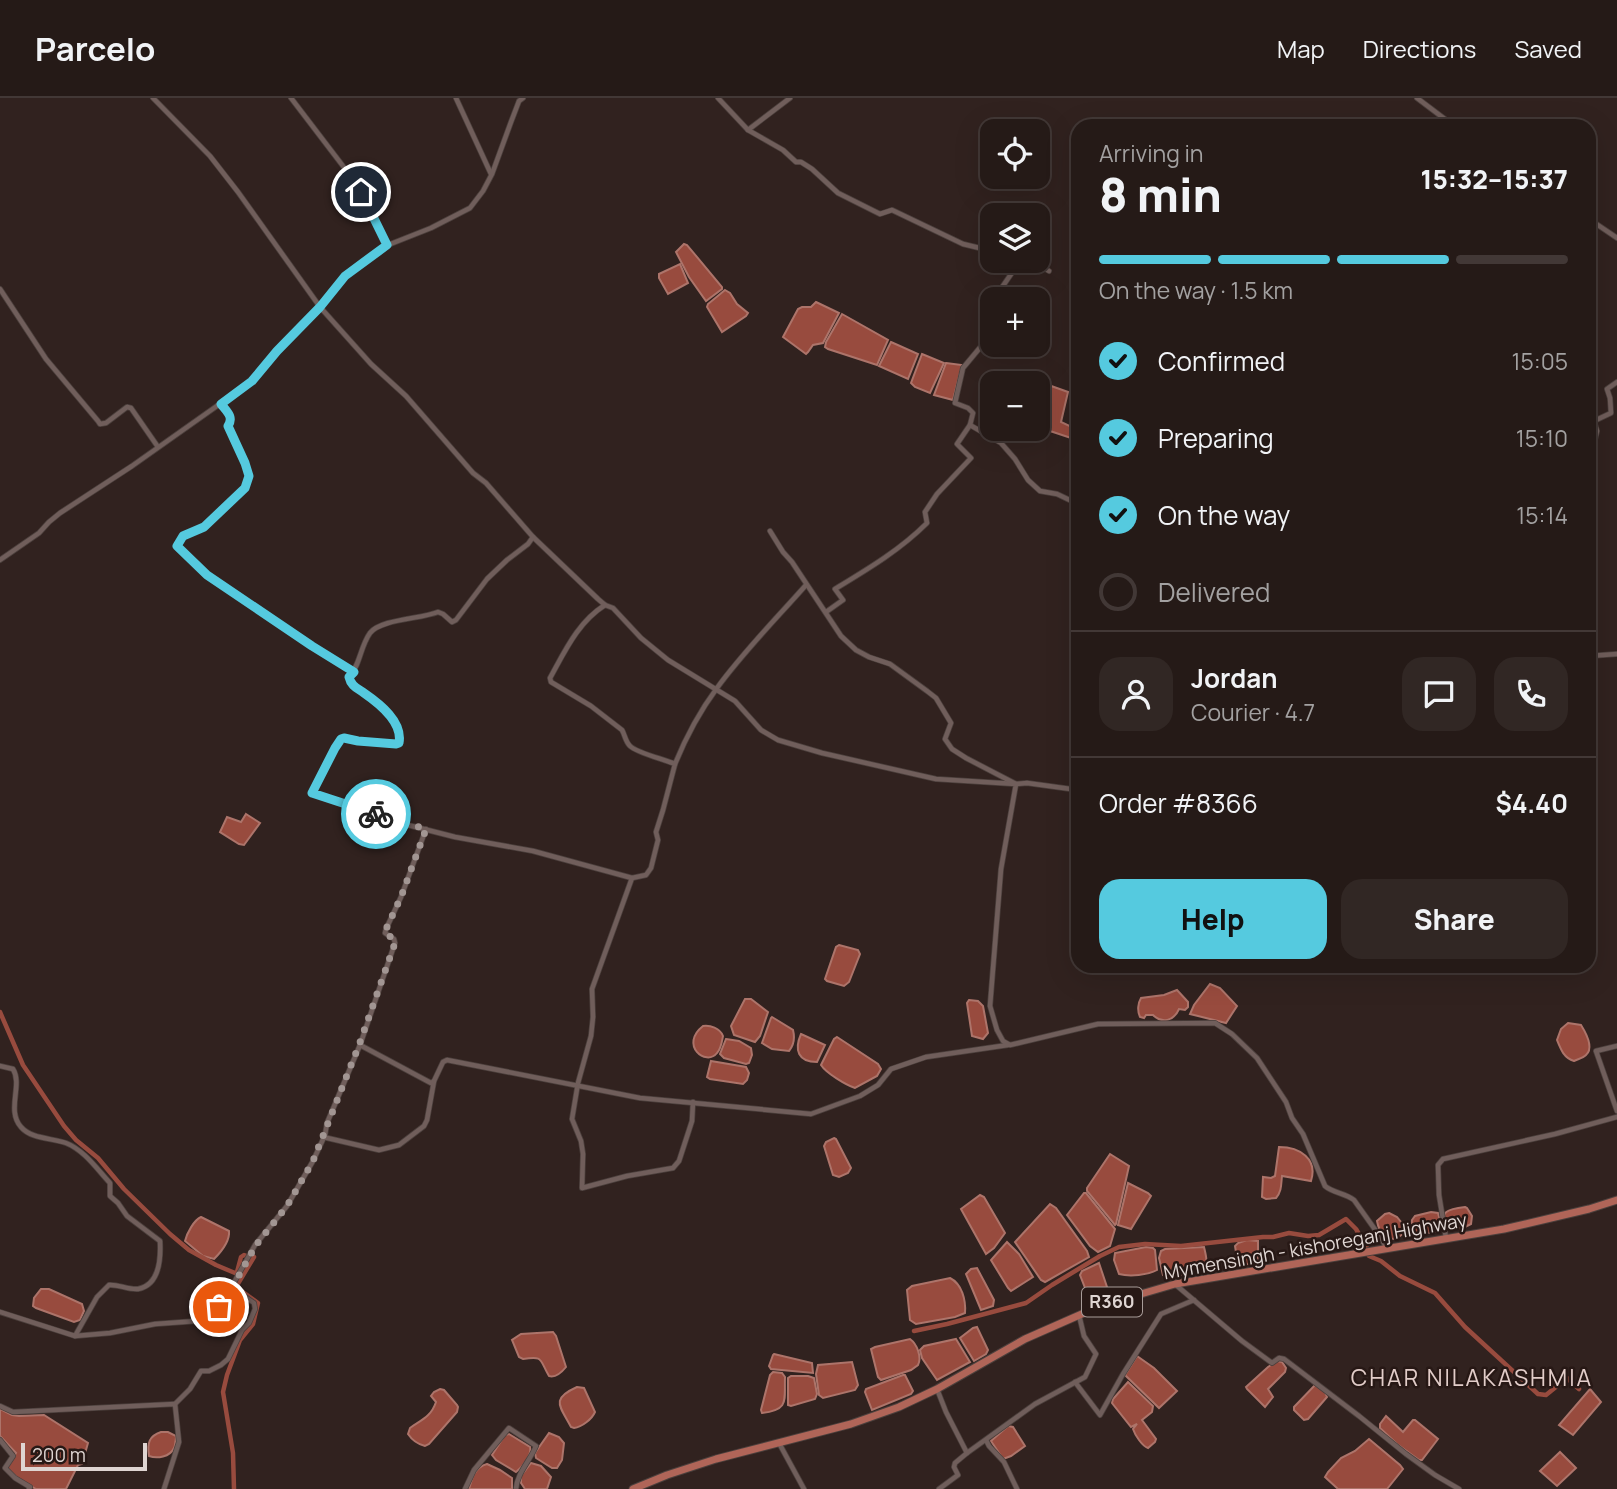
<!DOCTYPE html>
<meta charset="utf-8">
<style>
:root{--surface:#251a17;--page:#312724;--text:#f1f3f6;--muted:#a3a1a1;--line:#423836;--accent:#55cadf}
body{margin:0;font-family:Manrope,sans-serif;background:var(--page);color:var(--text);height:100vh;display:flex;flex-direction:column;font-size:26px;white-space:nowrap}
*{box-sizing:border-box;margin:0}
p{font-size:23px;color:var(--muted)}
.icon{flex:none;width:38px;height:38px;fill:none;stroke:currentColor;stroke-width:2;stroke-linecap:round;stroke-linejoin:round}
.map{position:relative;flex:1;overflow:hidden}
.details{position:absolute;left:1071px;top:21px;width:525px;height:854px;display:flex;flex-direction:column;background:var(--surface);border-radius:21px;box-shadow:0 7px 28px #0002,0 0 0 2px var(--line)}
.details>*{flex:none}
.tools{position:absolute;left:980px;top:21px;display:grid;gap:14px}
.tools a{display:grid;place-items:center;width:70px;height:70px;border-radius:14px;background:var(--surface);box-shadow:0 7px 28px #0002,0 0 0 2px var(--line);font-size:35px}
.scale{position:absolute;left:21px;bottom:18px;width:126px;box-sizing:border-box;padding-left:7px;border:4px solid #dfd5d2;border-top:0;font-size:19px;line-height:24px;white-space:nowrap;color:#dfd5d2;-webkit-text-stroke:5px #271815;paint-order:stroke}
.pin{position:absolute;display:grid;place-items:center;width:60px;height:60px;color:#fff;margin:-30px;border:4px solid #fff;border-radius:50%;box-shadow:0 2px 7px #0007}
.courier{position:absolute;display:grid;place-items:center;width:70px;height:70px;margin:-35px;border:5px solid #55cadf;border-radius:50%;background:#fff;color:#222;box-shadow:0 2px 9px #0007}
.summary em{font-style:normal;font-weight:800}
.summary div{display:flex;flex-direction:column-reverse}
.summary{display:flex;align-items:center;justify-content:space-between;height:119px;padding:0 28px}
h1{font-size:46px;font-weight:800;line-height:52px}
.bar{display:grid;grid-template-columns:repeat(4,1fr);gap:10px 7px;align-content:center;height:84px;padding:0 28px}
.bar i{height:9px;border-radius:5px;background:var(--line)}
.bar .current{background:var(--accent)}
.bar p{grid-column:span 4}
.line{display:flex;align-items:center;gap:18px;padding:0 28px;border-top:2px solid var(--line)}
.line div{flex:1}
.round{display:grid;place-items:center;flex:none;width:74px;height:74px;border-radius:21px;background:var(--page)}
ol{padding:0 28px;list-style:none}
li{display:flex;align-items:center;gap:21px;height:77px}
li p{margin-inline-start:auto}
li .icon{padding:7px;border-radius:50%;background:var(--accent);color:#111;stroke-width:4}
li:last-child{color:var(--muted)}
li i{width:38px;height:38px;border:4px solid var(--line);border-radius:50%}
.action{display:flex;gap:14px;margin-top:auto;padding:14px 28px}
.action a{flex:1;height:80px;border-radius:21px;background:var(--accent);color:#111;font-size:28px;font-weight:800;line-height:80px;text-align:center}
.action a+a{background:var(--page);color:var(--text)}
header{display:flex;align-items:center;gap:42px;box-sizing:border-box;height:98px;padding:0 35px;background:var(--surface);border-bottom:2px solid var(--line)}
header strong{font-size:33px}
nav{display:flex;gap:38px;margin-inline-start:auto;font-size:24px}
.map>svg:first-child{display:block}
</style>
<header>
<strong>Parcelo</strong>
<nav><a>Map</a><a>Directions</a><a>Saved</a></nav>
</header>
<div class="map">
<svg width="1617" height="1391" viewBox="0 0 1617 1391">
<rect width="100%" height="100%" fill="#31221f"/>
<g fill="#984b3e" stroke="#ad746a" stroke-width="2">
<path d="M684,146l3,1 35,42v2l-16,12 -17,-24 -13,-25z"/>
<path d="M680,166l8,19 -20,11 -9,-16v-4z"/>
<path d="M725,192l5,3 7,11 11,9 -2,3 -24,16 -15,-25 1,-3z"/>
<path d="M816,204l23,11 -16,30 -10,2 -5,7 -2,2 -23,-17 15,-28 4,-2h9z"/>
<path d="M842,216l46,26 -11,25 -49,-16 -3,-2 1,-5z"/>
<path d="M891,244l27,12 -10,25 -29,-13z"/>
<path d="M922,256l22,9 -14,30 -15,-6 -4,-4z"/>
<path d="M946,265l16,2 -9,35 -19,-5z"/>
<path d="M1040,284l28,10 -7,30 17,8 -4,9 -36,-12v-38z"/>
<path d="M246,716l14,9 -16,22 -5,-1 -19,-12 7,-15 14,5z"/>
<path d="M839,847l19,5 2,4 -11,28 -5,4 -17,-5 -2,-2 11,-32z"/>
<path d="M1210,886l10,4 17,18 -11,17 -36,-9 4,-9z"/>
<path d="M1177,892l11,12v5l-3,3 -6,-1c-5,12 -17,15 -26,6h-7l-2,3 -4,-1c-3,-6 -2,-14 1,-19l23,-3z"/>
<path d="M745,901h6l17,13 -8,24 -5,6 -21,-7 -3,-9z"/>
<path d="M969,902l9,1 5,5 5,27 -5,6 -11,-3 -5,-33z"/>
<path d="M772,919l21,13c2,8 1,15 -4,21l-17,-2 -10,-6 9,-25z"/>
<path d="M1568,925l13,2c5,8 13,23 5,30 -3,3 -8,4 -12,6 -10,-3 -13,-11 -17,-21l4,-11z"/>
<path d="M703,928c7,-1 17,2 20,10 -1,5 -2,13 -6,17 -11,14 -38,-8 -14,-27z"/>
<path d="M801,936l24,11 -8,17c-19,0 -23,-12 -16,-28z"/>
<path d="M837,939l41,27 3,5 -4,7 -22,12c-9,-3 -29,-15 -34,-23l13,-26z"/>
<path d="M726,941l13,2 12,7 1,7 -3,8 -3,1 -22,-6 -4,-4z"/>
<path d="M711,963l35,6 3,6 -2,7 -4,4 -33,-5 -3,-2z"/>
<path d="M834,1040l2,1 15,29 -3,5 -9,4 -6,-2 -9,-29 2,-4z"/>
<path d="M1279,1049c21,0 39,12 32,34l-29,-5c-1,8 0,15 -6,22l-10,1 -4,-2 1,-20 8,1 4,-2z"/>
<path d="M1110,1056l19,12 -13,58 -1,1 -28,-34v-3z"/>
<path d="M1128,1085l20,10 3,3 -20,33 -13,-4z"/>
<path d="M1084,1095h2l29,36 -5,17 -12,6 -8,-6 -23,-31z"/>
<path d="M980,1097l4,2 21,36 -11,15 -8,6 -25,-45z"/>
<path d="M1050,1106l6,4 31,43 2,6 -44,25 -4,-2 -26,-38z"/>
<path d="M1465,1109l2,1 5,8 -1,8 -8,4 -15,1c-11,-18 1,-20 17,-22z"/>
<path d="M1431,1114l7,1 4,15 -2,3 -24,4 -5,-4 1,-11 3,-4z"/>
<path d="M1389,1115l8,4 8,10 -1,6 -8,6c-11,0 -17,-7 -19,-18l8,-7z"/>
<path d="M201,1119l28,14c1,10 -8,21 -15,28l-11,-3 -18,-15c2,-8 9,-21 16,-24z"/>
<path d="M1247,1142l11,1v19l-2,3 -16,2 -2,-1 -3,-18 3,-3z"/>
<path d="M1007,1144l12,12 14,23 -22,14 -3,-3 -17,-28z"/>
<path d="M1146,1149l7,1 2,2 2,20c-9,5 -27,7 -38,4l-5,-14 1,-7z"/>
<path d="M1204,1149c2,9 5,17 -2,23l-34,8 -5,-3 -4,-17 2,-7 4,-2z"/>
<path d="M1099,1165l9,27 -16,8 -5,-5 -7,-18 2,-4z"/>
<path d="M977,1170l17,32 -1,6 -12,4 -15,-36 5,-5z"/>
<path d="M950,1180c12,6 16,22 15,35l-10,4 -39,7 -6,-4 -3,-30 5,-4z"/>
<path d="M41,1191h8l33,15 2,7 -4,9 -6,2 -38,-14 -3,-2 1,-8z"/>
<path d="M977,1229l11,23 -2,4 -12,7 -14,-23 13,-10z"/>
<path d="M553,1234l3,4 10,31c-4,5 -10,11 -17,9 -10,-17 -5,-20 -26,-17l-4,-2 -7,-17 9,-6z"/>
<path d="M910,1241c7,5 12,18 8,26l-7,5 -30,10 -3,-3 -7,-28 4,-2z"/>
<path d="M956,1241l14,23 -33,18 -15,-22 -2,-8 4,-4z"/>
<path d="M774,1256l38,9 1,10 -42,-4 -2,-3 4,-11z"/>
<path d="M1137,1258l17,12 23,23 -18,17 -34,-33z"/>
<path d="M1277,1263l5,1 4,6 -1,4 -17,17 5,8 -8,10 -18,-18 -1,-2 22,-20z"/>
<path d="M852,1264l6,23 -3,5 -32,8 -4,-3 -3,-21 2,-9z"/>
<path d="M773,1274l9,1 3,4c-1,23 5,33 -23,36l-1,-3 9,-35z"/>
<path d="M903,1277h2l8,16 -2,3 -39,16 -7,-18 1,-3z"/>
<path d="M808,1278l6,2 3,16 -2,5 -24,7 -3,-1v-27l3,-2z"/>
<path d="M1128,1284l25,24 -1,6 -10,8 14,19 -1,3 -7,6c-6,-2 -13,-13 -15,-19l4,-5 -6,3 -19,-24 1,-4z"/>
<path d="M1315,1287l10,7 2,5 -19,22 -4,1 -10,-10v-3z"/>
<path d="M577,1289l7,1 11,24c-3,7 -13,15 -21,16l-3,-1c-11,-21 -21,-28 6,-40z"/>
<path d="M440,1291l4,1 13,15 1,2 -1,5 -28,32 -4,2c-8,-2 -13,-6 -17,-12l2,-6c11,-8 21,-11 26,-26l-5,-6 3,-4z"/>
<path d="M1590,1291l11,13 -28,33 -14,-10z"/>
<path d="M0,1311l12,6 7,1 25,-1 44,28 -6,21 -4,1 -12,24h-30l-16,-9 -13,-12 9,-15 -16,-17z"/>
<path d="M1386,1318l17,16 10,-12h2l23,19 -16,21h-3l-22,-16 -17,-16v-4z"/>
<path d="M1008,1328l5,1 12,19 -14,10 -8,3 -12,-18z"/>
<path d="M161,1334h7l8,4c0,2 -1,11 -2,12 -4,9 -17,11 -25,8 -2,-13 0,-20 12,-24z"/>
<path d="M549,1335l10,4 5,6 -2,17 -5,8h-5l-16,-10 -1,-5z"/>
<path d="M509,1336l21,13c2,8 -7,20 -14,25l-20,-12 -4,-5 13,-20z"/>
<path d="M1369,1341l31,26 3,4 -16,20h-49l-13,-12 3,-5 13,-14 14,-7z"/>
<path d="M1560,1354l16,16 -19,18 -17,-15z"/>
<path d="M531,1365l10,3 10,11 -4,12h-22l-4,-6v-7z"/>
<path d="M487,1366l13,6 12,8v11h-43c3,-11 6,-22 18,-25z"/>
</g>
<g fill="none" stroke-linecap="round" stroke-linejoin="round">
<g stroke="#984b3e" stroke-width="4.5">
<path d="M0,914l23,53 41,61 12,14 22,18 26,31 46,45 19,16 27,15 19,8 2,-1 4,-15 3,-2 8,3"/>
<path d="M1369,1158l12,5 19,15 35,17 30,34 73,67 8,1 21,-17 12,11"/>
<path d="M914,1233l33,-7 79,-21 26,-18 48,-29 19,-9 26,-3 36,2 82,-9h10l16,-4 19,3 11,-1 27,-16 10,10 11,19"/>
<path d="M234,1391l-1,-36 -10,-61 4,-17 13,-35 13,-16 5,-21 -22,-16 18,-30"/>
</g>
<g stroke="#4c403d" stroke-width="6">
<g id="street">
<path d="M153,0l57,58 28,36 82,115 51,57 35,32 67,77 13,10 47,54 65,62 7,6 8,3 28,30 27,22 67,41 26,29 17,10 44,13 114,26 80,5 -15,85 -11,137 7,24 6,11 7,4 88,-21 117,-1 17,11 25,24 29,44 6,16 11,16 22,52c8,7 20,7 29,14l27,38 6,11"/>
<path d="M291,0l55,72 15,22 27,53"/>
<path d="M456,0l35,76"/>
<path d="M718,0l30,32 42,-32"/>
<path d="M1417,0l37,28"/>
<path d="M748,32l35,20 13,12h5l11,7 26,24 42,21 12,-4 71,34 29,7"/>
<path d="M1589,121l28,19"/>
<path d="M1032,163l17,10"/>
<path d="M0,191l46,70 52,62 2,3 6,-1 21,-16 4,1 27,39"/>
<path d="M994,201l26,-38"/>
<path d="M221,306c6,8 13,13 7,22l17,37 4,13 -4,12 -42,39 -20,9 -6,10 30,29 105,72 42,25"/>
<path d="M970,327l31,18 14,16 13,21 12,11 17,3 21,10"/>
<path d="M1589,366l8,-33 -3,-10 17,-8 -1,-15 -3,-9 10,-7"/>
<path d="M770,433l13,21 9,10 49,74 15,14 13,7 21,7 37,27 9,7 15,25 -6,16 7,10 14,9 50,26 11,-1 51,7"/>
<path d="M533,439l-5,7 -21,16 -20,19 -31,41 -4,2 -9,-8 -5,-2c-17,7 -57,7 -68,21 -10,14 -10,33 -21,44 2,9 8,11 15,16 16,11 39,29 35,50l-41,-2 -14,-3 -3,1 -6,9 -23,45 88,30 55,14 78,14 99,27 -40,111 1,28 -2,19 -13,47 -6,36 9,22 2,13 -1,34 45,-12 46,-8 6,-7 13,-40 1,-19"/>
<path d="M0,462l39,-27 10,-11 11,-9 72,-47 116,-82 29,-34 38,-38 30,-36 43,-31 43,-17 39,-20 13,-17 9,-17 19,-52 8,-21 4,-3"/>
<path d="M605,507c-27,17 -40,46 -55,73l1,4 40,24 31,24c3,5 3,11 8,16 7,7 33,13 45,18l-12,46 -7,22 2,8 -7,28 -5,7 -14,3"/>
<path d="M826,514l17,-12 -8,-11c33,-20 65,-39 92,-66l-2,-11 12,-18 34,-36 -14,-14 13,-19 3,-12 -5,-5 -13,-5 8,-35 25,-30v-14l4,-19"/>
<path d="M1589,558l28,-2"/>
<path d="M675,666c11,-27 25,-53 42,-76 27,-37 59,-69 89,-103"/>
<path d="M360,947l71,38 3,-2 9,-19 4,-2 193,38 171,16 49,-18 18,-11 13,-16 35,-12 82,-12"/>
<path d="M1617,948l-21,5 21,60"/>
<path d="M0,968l13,3c10,16 -7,41 8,58 10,12 31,11 45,16 18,7 31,26 44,40v13l8,7 9,13 33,25c1,18 0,44 -22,48 -10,1 -20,-5 -29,-4l-12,12 -22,39"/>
<path d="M323,1039l56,13 20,-5 25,-19 3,-6 7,-39"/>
<path d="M1446,1140l-7,-43 -1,-30 5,-6 112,-25 62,-17"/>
<path d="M1176,1187l66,56 30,22 7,-5 5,1 75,57 47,38 29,21 24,14"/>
<path d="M0,1214l75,24 35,-3 45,-9 42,-3 11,-5 15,-14 32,-57 32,-39 26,-45 12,-26 2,-12 33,-78 35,-102 -1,-4 -9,-6 1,-4 15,-32 25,-68"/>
<path d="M1075,1284l25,33 23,-41 38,-60 33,-14"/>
<path d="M937,1291l9,23 21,41 68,-49 50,-27 11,-23 -12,-18 -5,-21"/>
<path d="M175,1306l15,-15 11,-18h8l12,-6 7,-6 14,-29 7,-7 6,-14 -1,-6 -22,-15"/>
<path d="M0,1308l13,6 162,-8 4,38 -15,47"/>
<path d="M0,1342l13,16 -8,12 10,10 15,9 -1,2"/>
<path d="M986,1342l3,6 15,16 13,27"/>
<path d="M779,1345l25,46"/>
<path d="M465,1391l9,-19 35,-42 27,18c-6,15 -19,27 -20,43"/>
<path d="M939,1391l19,-14 -4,-8 1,-4 12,-10"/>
</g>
</g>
<g stroke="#4c403d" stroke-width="9">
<path id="primary" d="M633,1391l34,-14 49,-16 135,-35 48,-17 38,-18 88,-50 75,-33 75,-22 329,-55 85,-20 28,-9"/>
</g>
<use href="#street" stroke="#705e5b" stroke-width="4.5"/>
<use href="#primary" stroke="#b06558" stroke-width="7"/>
</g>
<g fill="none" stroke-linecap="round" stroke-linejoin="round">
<path stroke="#a29693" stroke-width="7" stroke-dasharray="0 12.6" d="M219,1209l13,-19 24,-43 31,-39 26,-45 46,-116 36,-102 -1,-4 -9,-6 1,-4 15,-32 25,-68 -50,-15"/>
<path stroke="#55cadf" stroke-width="9" d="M361,94l26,53 -42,31 -25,31 -43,44 -25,30 -31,23c6,8 13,13 7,22l17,37 4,13 -4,12 -41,39 -21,9 -6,10 30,29 105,71 42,26 -5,5c2,9 8,11 15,16 16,11 39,29 35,50l-3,1 -38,-3 -14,-3 -3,1 -6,9 -23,45 64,21"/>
</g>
<g text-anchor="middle" stroke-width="5" stroke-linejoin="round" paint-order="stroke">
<rect fill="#271815" stroke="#a89c99" stroke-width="2" x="1082" y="1189.5" width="60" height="29" rx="5"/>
<g font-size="18" font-weight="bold" fill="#dfd5d2">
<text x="1112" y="1210">R360</text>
</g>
<g font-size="19" fill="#dfd5d2" stroke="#271815">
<text transform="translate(1315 1148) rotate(-10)" y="7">Mymensingh - kishoreganj Highway</text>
</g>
<g font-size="23" letter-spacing="2" fill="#e2cdc9" stroke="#271815">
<text x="1472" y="1288">CHAR NILAKASHMIA</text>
</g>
</g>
</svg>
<div class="tools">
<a><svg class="icon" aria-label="locate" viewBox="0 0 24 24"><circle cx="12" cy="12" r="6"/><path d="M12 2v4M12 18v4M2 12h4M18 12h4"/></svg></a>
<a><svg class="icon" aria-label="layers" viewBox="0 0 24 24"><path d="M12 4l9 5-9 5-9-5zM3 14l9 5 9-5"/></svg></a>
<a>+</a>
<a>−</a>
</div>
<div class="scale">200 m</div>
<div class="pin" style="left:219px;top:1209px;background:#ea580c"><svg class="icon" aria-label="bag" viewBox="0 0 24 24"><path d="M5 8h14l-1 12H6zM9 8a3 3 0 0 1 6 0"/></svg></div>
<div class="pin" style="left:361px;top:94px;background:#1f2937"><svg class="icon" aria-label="home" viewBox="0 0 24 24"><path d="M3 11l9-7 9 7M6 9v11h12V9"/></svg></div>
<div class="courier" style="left:376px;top:716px"><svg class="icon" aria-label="bike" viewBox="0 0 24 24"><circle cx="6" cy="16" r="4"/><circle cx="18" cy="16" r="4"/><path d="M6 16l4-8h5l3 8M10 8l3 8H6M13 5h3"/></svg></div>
<section class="details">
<div class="summary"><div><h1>8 min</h1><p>Arriving in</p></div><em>15:32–15:37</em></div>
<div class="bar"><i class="current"></i><i class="current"></i><i class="current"></i><i></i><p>On the way · 1.5 km</p></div>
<ol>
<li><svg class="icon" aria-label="check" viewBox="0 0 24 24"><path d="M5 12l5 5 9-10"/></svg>Confirmed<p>15:05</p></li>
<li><svg class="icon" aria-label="check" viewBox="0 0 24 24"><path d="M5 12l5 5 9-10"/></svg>Preparing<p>15:10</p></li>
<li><svg class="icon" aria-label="check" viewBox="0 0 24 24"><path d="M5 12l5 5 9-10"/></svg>On the way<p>15:14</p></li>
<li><i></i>Delivered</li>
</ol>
<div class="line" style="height:126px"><a class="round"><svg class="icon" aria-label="person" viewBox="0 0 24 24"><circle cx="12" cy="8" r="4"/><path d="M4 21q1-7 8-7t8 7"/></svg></a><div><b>Jordan</b><p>Courier · 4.7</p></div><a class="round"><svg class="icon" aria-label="chat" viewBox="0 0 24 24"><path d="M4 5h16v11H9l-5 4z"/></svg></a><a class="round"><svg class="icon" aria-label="phone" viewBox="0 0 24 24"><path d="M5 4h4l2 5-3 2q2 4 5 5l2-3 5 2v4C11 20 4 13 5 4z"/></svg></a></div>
<div class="line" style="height:91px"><div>Order #8366</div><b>$4.40</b></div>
<div class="action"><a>Help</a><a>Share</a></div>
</section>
</div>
